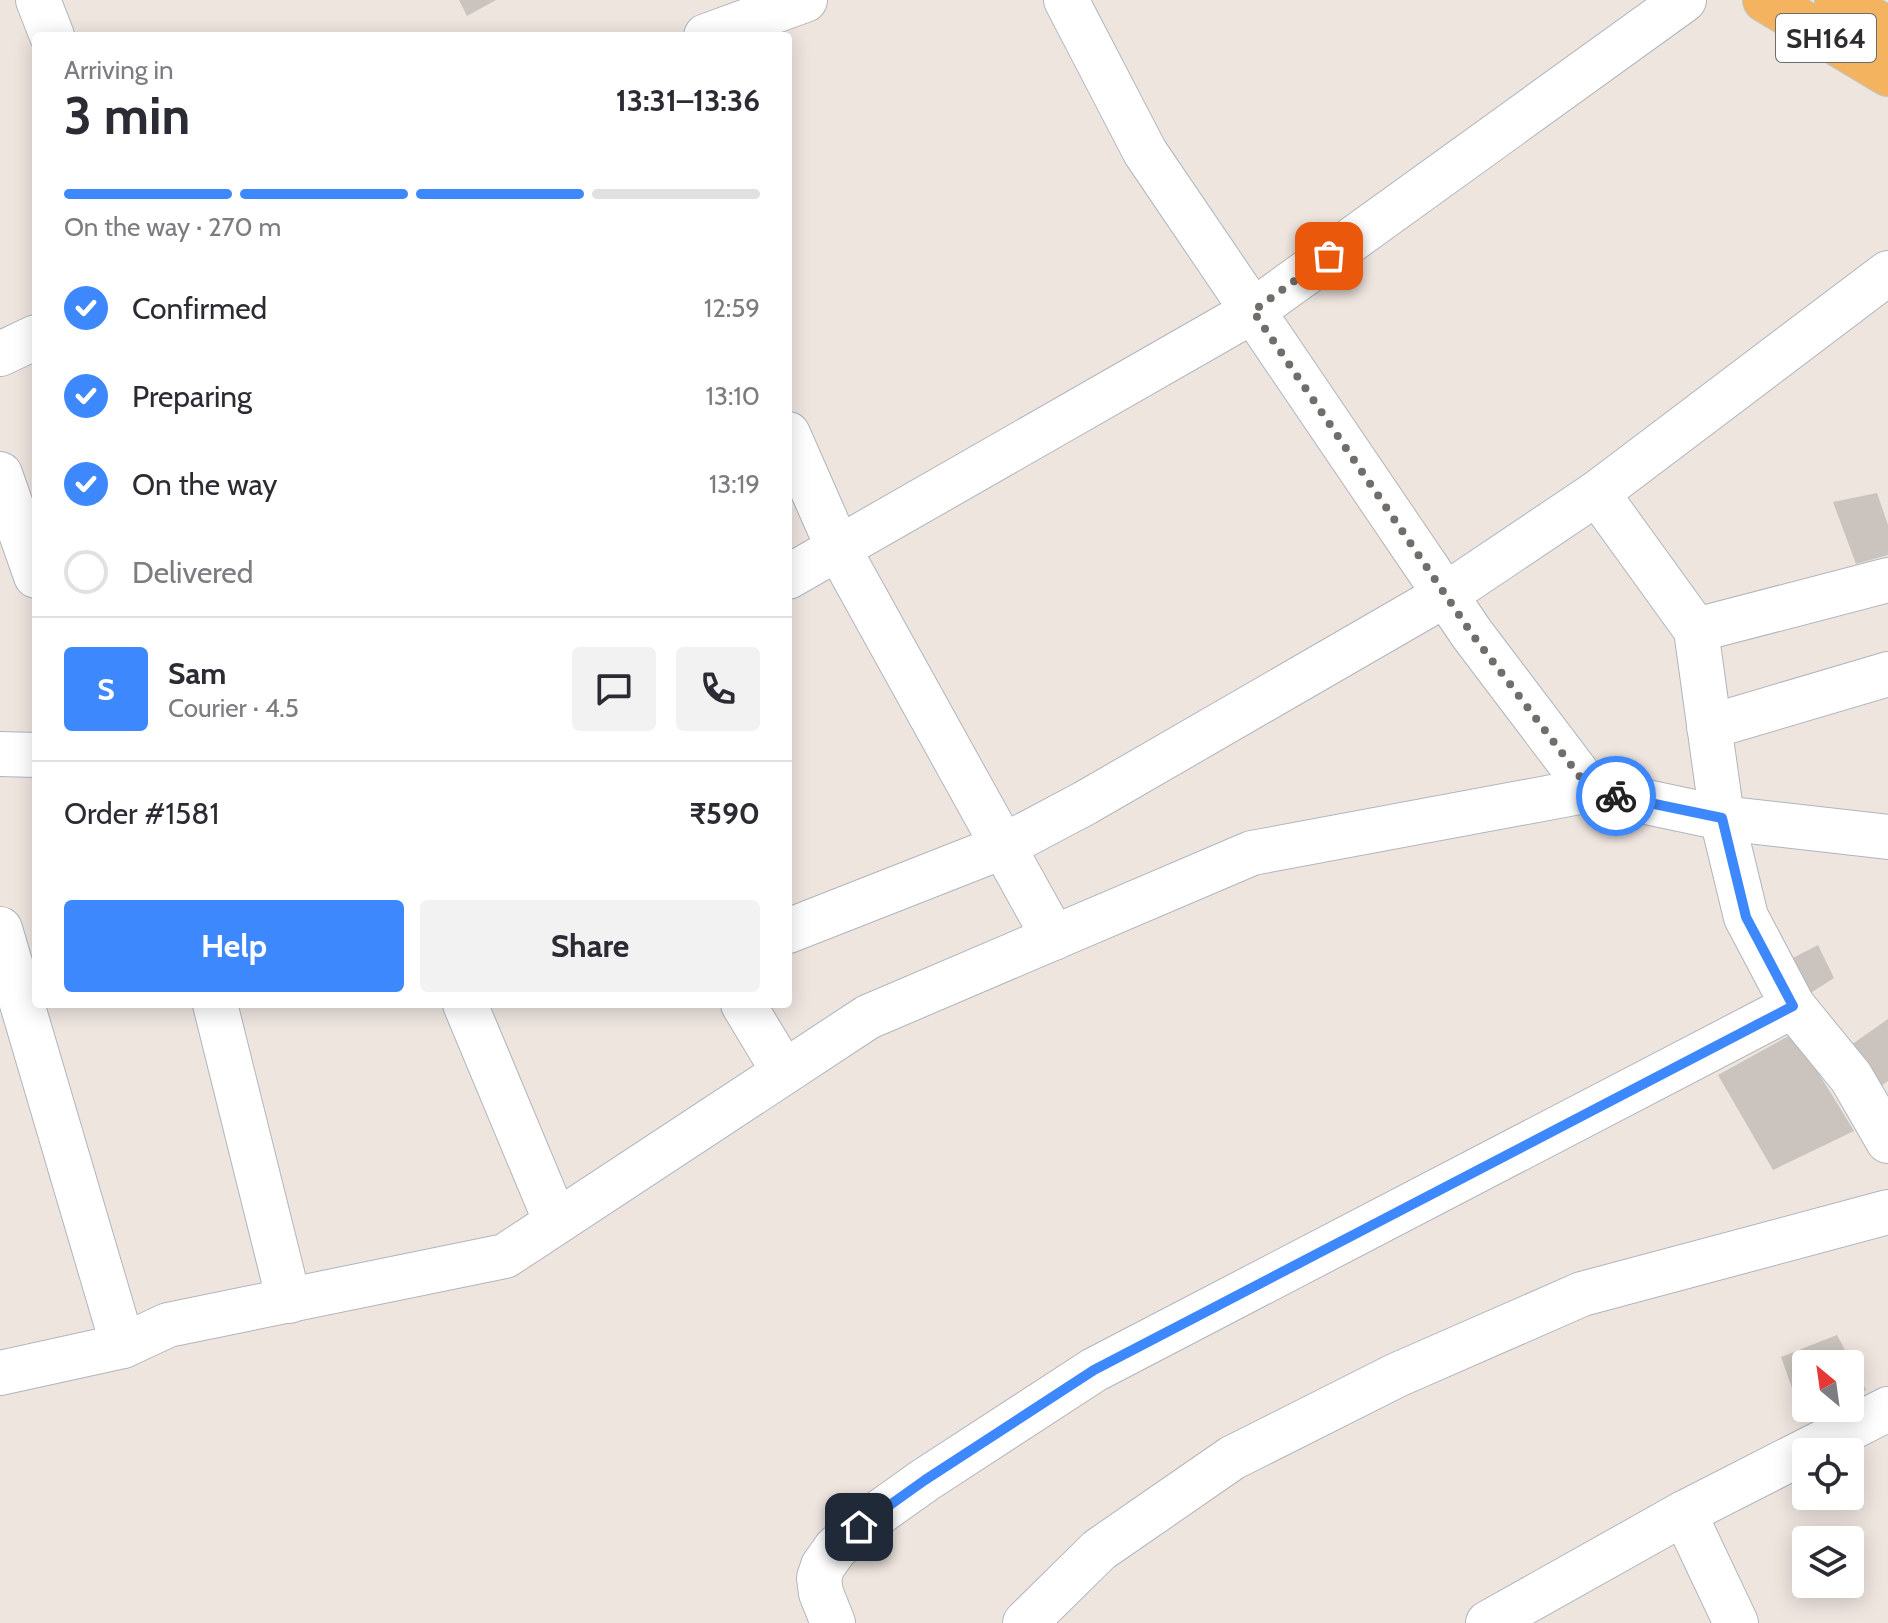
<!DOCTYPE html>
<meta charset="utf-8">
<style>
:root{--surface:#fff;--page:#f2f2f3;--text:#2b2b33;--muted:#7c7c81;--line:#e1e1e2;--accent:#3e88fd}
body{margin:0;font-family:Cabin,sans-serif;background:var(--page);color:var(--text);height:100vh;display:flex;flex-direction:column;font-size:30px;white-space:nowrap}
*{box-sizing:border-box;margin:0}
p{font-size:26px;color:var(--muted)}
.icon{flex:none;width:44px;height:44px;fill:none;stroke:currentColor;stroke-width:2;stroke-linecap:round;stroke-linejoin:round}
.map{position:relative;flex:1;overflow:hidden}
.panel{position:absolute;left:32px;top:32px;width:760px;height:976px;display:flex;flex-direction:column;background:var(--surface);border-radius:8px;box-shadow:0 4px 20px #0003}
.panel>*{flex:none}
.needle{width:52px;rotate:331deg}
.buttons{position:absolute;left:1792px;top:1350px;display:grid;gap:16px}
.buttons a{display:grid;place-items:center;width:72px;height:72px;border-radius:8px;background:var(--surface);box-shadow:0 4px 20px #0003;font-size:40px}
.pin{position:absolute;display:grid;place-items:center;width:68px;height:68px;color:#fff;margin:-34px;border-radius:16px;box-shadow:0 4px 12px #0006}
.courier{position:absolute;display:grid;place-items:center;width:80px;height:80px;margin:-40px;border:6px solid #3e88fd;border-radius:50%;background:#fff;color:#222;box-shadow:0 2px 10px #0007}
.headline em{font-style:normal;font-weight:700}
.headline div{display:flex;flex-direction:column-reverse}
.headline{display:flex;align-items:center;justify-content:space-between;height:136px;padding:0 32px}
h1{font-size:52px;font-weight:700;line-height:60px}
.bar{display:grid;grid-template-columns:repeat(4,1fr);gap:12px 8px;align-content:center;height:96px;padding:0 32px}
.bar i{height:10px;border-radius:6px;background:var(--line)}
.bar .active{background:var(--accent)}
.bar p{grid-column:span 4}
.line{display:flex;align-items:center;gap:20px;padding:0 32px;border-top:2px solid var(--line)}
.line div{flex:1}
.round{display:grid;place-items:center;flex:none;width:84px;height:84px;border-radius:8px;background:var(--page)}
ol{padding:0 32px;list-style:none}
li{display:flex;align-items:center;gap:24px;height:88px}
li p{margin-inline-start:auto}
li .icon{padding:8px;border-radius:50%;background:var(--accent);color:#fff;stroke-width:4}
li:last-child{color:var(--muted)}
li i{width:44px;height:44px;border:4px solid var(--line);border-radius:50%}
.cta{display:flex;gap:16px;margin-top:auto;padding:16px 32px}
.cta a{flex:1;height:92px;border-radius:8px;background:var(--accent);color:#fff;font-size:32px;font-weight:700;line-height:92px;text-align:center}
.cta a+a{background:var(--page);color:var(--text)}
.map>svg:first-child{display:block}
</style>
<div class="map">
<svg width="1888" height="1623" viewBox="0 0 1888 1623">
<rect width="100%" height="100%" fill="#eee5df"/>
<g fill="#cac3be">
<path d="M459,0h37l-29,16z"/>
<path d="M1877,493l11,32v30l-32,9 -23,-62z"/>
<path d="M1818,945l16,33 -25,16 -20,-34z"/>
<path d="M1888,1019v62l-19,14 -28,-43z"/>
<path d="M1794,1033l60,98 -81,39 -55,-95z"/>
<path d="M1837,1335l29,55 -16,7v-33h-44v44h17l-21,8 -21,-59z"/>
</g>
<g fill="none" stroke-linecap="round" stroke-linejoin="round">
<g stroke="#b0b5bd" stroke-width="46">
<g id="minor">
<path d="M38,0l14,36"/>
<path d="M1066,0l79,152 327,482 118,156 132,28 166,19"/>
<path d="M706,36l99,-36"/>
<path d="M0,354l36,-17"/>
<path d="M788,434l50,114 216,390"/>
<path d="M0,474l36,102"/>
<path d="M1597,493l99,137 26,188 24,99 47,89 58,71 37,64"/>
<path d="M788,577l465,-266 431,-311"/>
<path d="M1696,630l192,-50"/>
<path d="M1709,727l179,-53"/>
<path d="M0,754l36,1"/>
<path d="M0,929l123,417"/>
<path d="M788,931l214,-84 83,-44 360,-208 152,-102 291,-220"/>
<path d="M215,1004l74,297"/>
<path d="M465,1004l91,218"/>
<path d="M743,1004l41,68"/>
<path d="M0,1373l123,-27 45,-21 337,-69 363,-239 384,-164 338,-63"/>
<path d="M1684,1513l52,110"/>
<path d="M833,1623l-12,-30 -2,-15 4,-12 12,-17 24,-22 66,-47 169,-110 699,-364"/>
<path d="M1025,1623l74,-73 133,-92 165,-83 185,-81 306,-82"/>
<path d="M1488,1623l196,-110 204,-104"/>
</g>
</g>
<g stroke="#c4c4c4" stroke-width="46">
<g id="major">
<path d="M1765,0l123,74"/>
<path d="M1837,0l51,29"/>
</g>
</g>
<use href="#minor" stroke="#fff" stroke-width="44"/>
<use href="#major" stroke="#f4b35f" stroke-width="44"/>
</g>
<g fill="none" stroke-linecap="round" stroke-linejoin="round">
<path stroke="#716d6b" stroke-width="8" stroke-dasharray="0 14.4" d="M1329,256l-76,55 219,323 118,156 26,6"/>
<path stroke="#3e88fd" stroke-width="10" d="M859,1527l66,-47 169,-110 699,-364 -47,-89 -24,-99 -106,-22"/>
</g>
<g text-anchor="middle" stroke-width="6" stroke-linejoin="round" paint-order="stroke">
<rect fill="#fff" stroke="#6c6c6c" stroke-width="2" x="1776" y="14" width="100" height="48" rx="6"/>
<g font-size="28" font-weight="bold" fill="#2d2d2d">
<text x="1826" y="48">SH164</text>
</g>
</g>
</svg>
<div class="buttons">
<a><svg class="needle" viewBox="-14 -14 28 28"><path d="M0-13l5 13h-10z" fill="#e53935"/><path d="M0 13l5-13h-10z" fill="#7c7c81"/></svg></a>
<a><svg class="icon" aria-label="locate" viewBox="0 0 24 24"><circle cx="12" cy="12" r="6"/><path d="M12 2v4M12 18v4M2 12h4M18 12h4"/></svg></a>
<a><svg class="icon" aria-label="layers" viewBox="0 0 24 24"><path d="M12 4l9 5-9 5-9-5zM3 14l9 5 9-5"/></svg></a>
</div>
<div class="pin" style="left:1329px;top:256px;background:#ea580c"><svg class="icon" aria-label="bag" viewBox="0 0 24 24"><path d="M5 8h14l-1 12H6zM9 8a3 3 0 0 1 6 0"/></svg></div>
<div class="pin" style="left:859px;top:1527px;background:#1f2937"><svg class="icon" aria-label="home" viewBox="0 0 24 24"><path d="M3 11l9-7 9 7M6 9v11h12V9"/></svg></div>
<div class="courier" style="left:1616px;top:796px"><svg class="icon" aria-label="bike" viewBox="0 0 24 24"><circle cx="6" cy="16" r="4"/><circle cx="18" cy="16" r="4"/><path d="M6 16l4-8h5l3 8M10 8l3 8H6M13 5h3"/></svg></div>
<section class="panel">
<div class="headline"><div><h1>3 min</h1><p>Arriving in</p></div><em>13:31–13:36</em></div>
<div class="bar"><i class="active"></i><i class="active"></i><i class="active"></i><i></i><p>On the way · 270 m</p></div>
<ol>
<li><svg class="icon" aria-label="check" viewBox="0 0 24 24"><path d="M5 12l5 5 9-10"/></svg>Confirmed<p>12:59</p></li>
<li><svg class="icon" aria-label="check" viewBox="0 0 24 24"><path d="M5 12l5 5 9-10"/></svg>Preparing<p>13:10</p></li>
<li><svg class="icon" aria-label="check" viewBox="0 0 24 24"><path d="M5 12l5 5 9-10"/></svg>On the way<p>13:19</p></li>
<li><i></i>Delivered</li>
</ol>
<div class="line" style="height:144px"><b class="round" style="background:var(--accent);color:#fff">S</b><div><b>Sam</b><p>Courier · 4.5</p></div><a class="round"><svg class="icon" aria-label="chat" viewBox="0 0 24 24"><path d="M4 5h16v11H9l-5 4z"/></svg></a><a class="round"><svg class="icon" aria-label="phone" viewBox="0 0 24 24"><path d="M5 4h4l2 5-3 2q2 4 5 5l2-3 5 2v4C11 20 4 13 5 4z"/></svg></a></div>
<div class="line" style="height:104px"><div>Order #1581</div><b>₹590</b></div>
<div class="cta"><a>Help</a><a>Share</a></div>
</section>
</div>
